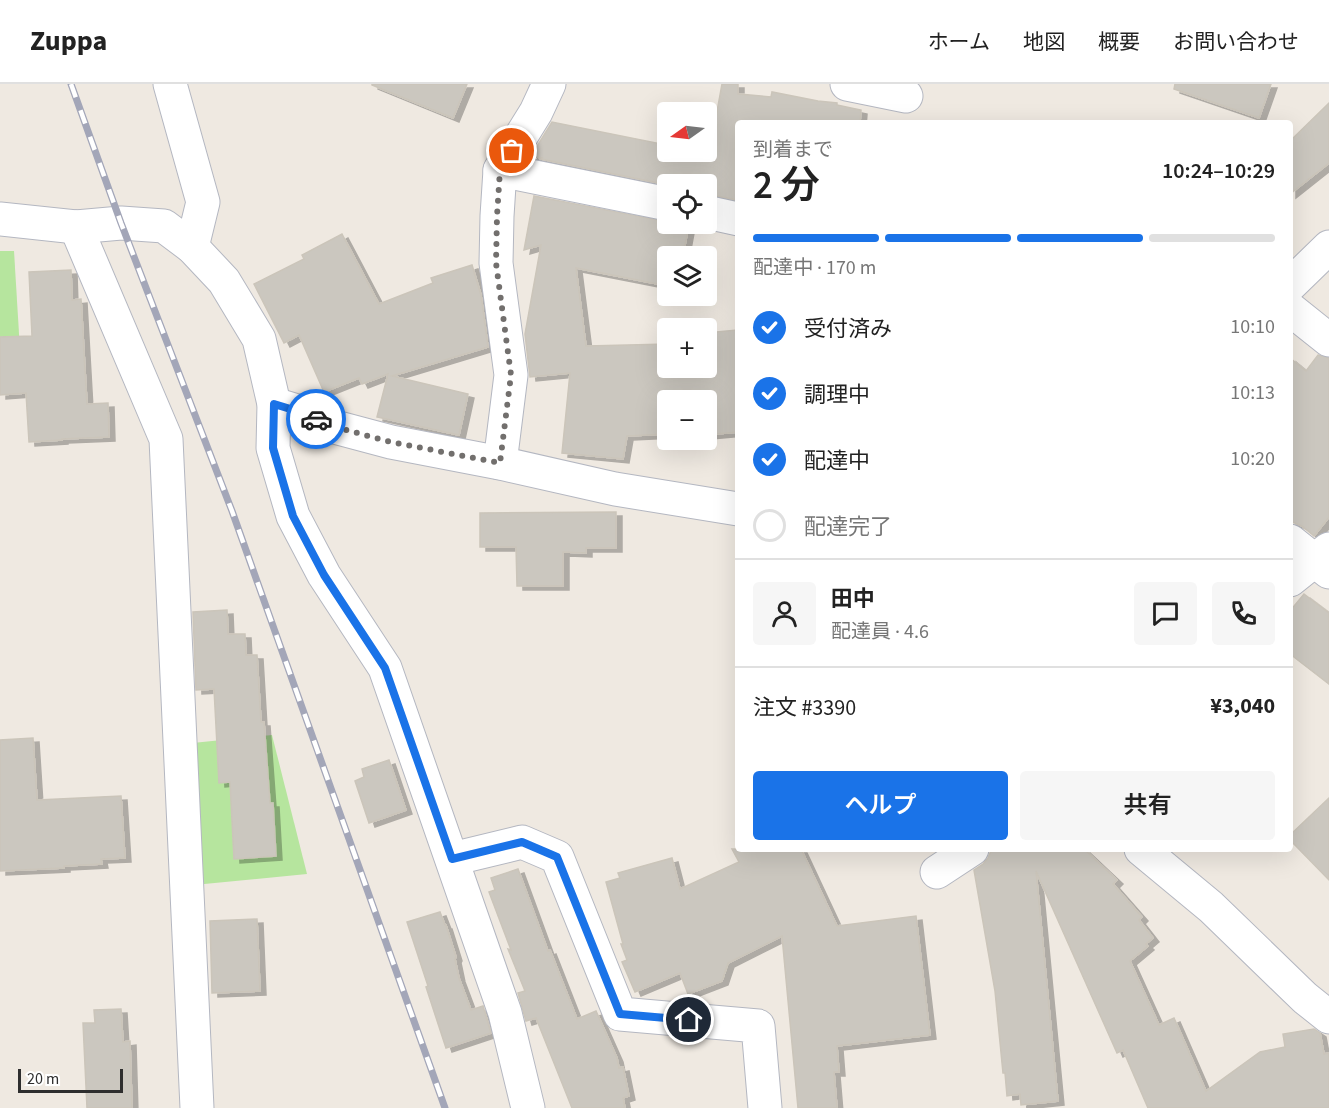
<!DOCTYPE html>
<html lang="ja">
<meta charset="utf-8">
<style>
:root{--surface:#fff;--page:#f6f6f6;--text:#222;--muted:#767676;--line:#e0e0e0;--accent:#1a73e8}
body{margin:0;font-family:"Source Sans 3","Noto Sans JP",sans-serif;background:var(--page);color:var(--text);height:100vh;display:flex;flex-direction:column;font-size:22px;white-space:nowrap}
*{box-sizing:border-box;margin:0}
p{font-size:20px;color:var(--muted)}
.icon{flex:none;width:33px;height:33px;fill:none;stroke:currentColor;stroke-width:2;stroke-linecap:round;stroke-linejoin:round}
.map{position:relative;flex:1;overflow:hidden}
.panel{position:absolute;left:735px;top:36px;width:558px;height:732px;display:flex;flex-direction:column;background:var(--surface);border-radius:6px;box-shadow:0 6px 24px #0002}
.panel>*{flex:none}
.needle{width:39px;rotate:256deg}
.fabs{position:absolute;left:657px;top:18px;display:grid;gap:12px}
.fabs a{display:grid;place-items:center;width:60px;height:60px;border-radius:6px;background:var(--surface);box-shadow:0 6px 24px #0002;font-size:30px}
.scale{position:absolute;left:18px;bottom:15px;width:105px;box-sizing:border-box;padding-left:6px;border:3px solid #2e2e2e;border-top:0;font-size:16px;line-height:21px;white-space:nowrap;color:#2e2e2e;-webkit-text-stroke:4px #fff;paint-order:stroke}
.pin{position:absolute;display:grid;place-items:center;width:51px;height:51px;color:#fff;margin:-26px;border:3px solid #fff;border-radius:50%;box-shadow:0 2px 6px #0007}
.courier{position:absolute;display:grid;place-items:center;width:60px;height:60px;margin:-30px;border:4px solid #1a73e8;border-radius:50%;background:#fff;color:#222;box-shadow:0 2px 8px #0007}
.summary em{font-style:normal;font-weight:600}
.summary div{display:flex;flex-direction:column-reverse}
.summary{display:flex;align-items:center;justify-content:space-between;height:102px;padding:0 18px}
h1{font-size:39px;font-weight:600;line-height:45px}
.bar{display:grid;grid-template-columns:repeat(4,1fr);gap:9px 6px;align-content:center;height:72px;padding:0 18px}
.bar i{height:8px;border-radius:4px;background:var(--line)}
.bar .current{background:var(--accent)}
.bar p{grid-column:span 4}
.line{display:flex;align-items:center;gap:15px;padding:0 18px;border-top:2px solid var(--line)}
.line div{flex:1}
.round{display:grid;place-items:center;flex:none;width:63px;height:63px;border-radius:6px;background:var(--page)}
ol{padding:0 18px;list-style:none}
li{display:flex;align-items:center;gap:18px;height:66px}
li p{margin-inline-start:auto}
li .icon{padding:6px;border-radius:50%;background:var(--accent);color:#fff;stroke-width:4}
li:last-child{color:var(--muted)}
li i{width:33px;height:33px;border:3px solid var(--line);border-radius:50%}
.cta{display:flex;gap:12px;margin-top:auto;padding:12px 18px}
.cta a{flex:1;height:69px;border-radius:6px;background:var(--accent);color:#fff;font-size:24px;font-weight:600;line-height:69px;text-align:center}
.cta a+a{background:var(--page);color:var(--text)}
header{display:flex;align-items:center;gap:36px;box-sizing:border-box;height:84px;padding:0 30px;background:var(--surface);border-bottom:2px solid var(--line)}
header strong{font-size:28px}
nav{display:flex;gap:33px;margin-inline-start:auto;font-size:21px}
.map>svg:first-child{display:block}
</style>
<header>
<strong>Zuppa</strong>
<nav><a>ホーム</a><a>地図</a><a>概要</a><a>お問い合わせ</a></nav>
</header>
<div class="map">
<svg width="1329" height="1024" viewBox="0 0 1329 1024">
<defs>
<filter id="shadow"><feDropShadow dx="6" dy="4" stdDeviation="0" flood-color="#0004"/></filter>
</defs>
<rect width="100%" height="100%" fill="#efe9e1"/>
<g fill="#b6e59e">
<path d="M0,167h14l6,99h-20z"/>
<path d="M272,651l35,139 -113,11 -11,-141z"/>
</g>
<g fill="#cbc7bf" stroke="#cbc5ba" stroke-width="1.5" filter="url(#shadow)">
<path d="M372,0h95l-14,34 -81,-33z"/>
<path d="M722,0h16v10h1l32,3 1,-5 46,9 19,2v2l24,5 -1,13h-122v77l-32,-6v-10l-38,1 -127,-26 1,-1 -11,-2 21,-34 109,22 1,-3 6,1v10h38v-2h4z"/>
<path d="M1175,0h96l-12,34 -85,-29z"/>
<path d="M1329,19v60l-39,31v-53z"/>
<path d="M534,112l134,26v2h21l-6,32h-15v30l-92,-18 10,78 82,-2v24h38v-35l31,-3 1,14v88l-32,3v-35h-38v34l-41,2 -4,23 -61,-6 8,-80 -40,4 -5,-43 16,-89 -17,5z"/>
<path d="M342,150l37,70 54,-21 -2,-5 41,-13 9,30 7,52 -96,29 76,18 -9,41 -82,-18 11,-43 -26,10 -3,-6 -35,14 -25,-57 -15,8 -30,-59 50,-25 -2,-4z"/>
<path d="M71,186l1,30 9,-1 6,105 21,-1 1,34 -47,2v1l-33,2 -3,-49 -26,2v-58l32,-1 -3,-64z"/>
<path d="M1318,271l11,3v159l-15,19 -12,-10 -12,-5v-163l16,13z"/>
<path d="M616,428v36h-30v5l-23,-1v34h-46l-1,-39h-36v-34z"/>
<path d="M1304,510l25,19v71l-39,-30v-43z"/>
<path d="M227,526l1,24h17l1,21h11l4,67h3l6,81h3l3,53 -42,3 -4,-77 -11,1 -5,-94 -18,1 -3,-78z"/>
<path d="M33,654l4,62 84,-4 4,62 -24,1 1,5 -38,2v2l-64,3v-131z"/>
<path d="M389,676l17,50 -37,13 -14,-42 9,-4 -2,-8z"/>
<path d="M1329,714v82l-39,-40v-5z"/>
<path d="M732,765h69l36,77 79,-10 14,119 -93,11 2,26h-5l3,36h-39l-16,-172 -54,27 -6,18 -34,13 -8,-21 -45,19 -13,-30 5,-2 -6,-16h2l-17,-62 14,-4 -2,-5 54,-15 8,31 59,-27z"/>
<path d="M996,765h88l33,31 -4,4 29,33 -3,3 14,18 -7,6 2,2 -18,15 29,64 15,-7 32,73 54,-39 25,-5 -2,-13 31,-5 6,4 4,21 5,-1v55h-181l-25,-58 -6,3 -81,-182 22,230 -37,4 -1,-11 -13,2 -2,-23h-2l-8,-82 -21,-121 9,-6 5,-6 2,-5z"/>
<path d="M518,785l30,82 2,-1 27,69 19,-8 21,47 2,10 4,-1 6,29 -6,2 2,10h-53l-36,-90 -10,3 -8,-28 7,-2 -17,-42 3,1 -22,-58 6,-2 -4,-12z"/>
<path d="M440,828l5,13h1l10,32 -1,2 4,19 12,32 12,-4 8,27 -45,15 -20,-61 2,-1 -21,-64z"/>
<path d="M257,835l3,72 -48,2 -2,-72z"/>
<path d="M121,925l2,33 7,-1 2,67h-45l-4,-85h12l-1,-13z"/>
</g>
<g fill="none" stroke-linecap="round" stroke-linejoin="round">
<g stroke="#b4b7c1" stroke-width="35">
<g id="minor">
<path d="M170,0l33,118 -11,45"/>
<path d="M847,0l59,12"/>
<path d="M500,86l168,34"/>
<path d="M706,128l32,7"/>
<path d="M0,135l76,8 45,-4 43,3 28,21 32,34 35,58 15,65 -1,44 20,68 31,59 61,93 120,345 23,95"/>
<path d="M76,143l90,212 31,669"/>
<path d="M1290,201l39,-38"/>
<path d="M1290,225l39,31"/>
<path d="M274,320l23,7 34,15 60,16 109,21 115,26 123,20"/>
<path d="M500,379l11,-88 -15,-112 1,-47 3,-46 36,-58 13,-28"/>
<path d="M1290,457l39,31"/>
<path d="M1290,496l39,-31"/>
<path d="M1141,765l70,58 94,91 24,19"/>
<path d="M452,775l70,-17 35,15 63,157 138,12 7,82"/>
<path d="M937,788l35,-23"/>
</g>
</g>
<use href="#minor" stroke="#fff" stroke-width="33"/>
<g stroke="#a3a6b8" stroke-width="7">
<path id="rail" d="M71,0l50,139 111,288 213,597"/>
</g>
<use href="#rail" stroke="#fff" stroke-width="4.5" stroke-dasharray="14" stroke-linecap="butt"/>
</g>
<g fill="none" stroke-linecap="round" stroke-linejoin="round">
<path stroke="#726f6d" stroke-width="6" stroke-dasharray="0 10.8" d="M316,335l15,7 60,16 109,21 11,-88 -15,-112 1,-47 3,-46 12,-19"/>
<path stroke="#1a73e8" stroke-width="8" d="M316,335l-19,-8 -23,-7 -1,44 20,68 31,59 61,93 67,191 70,-17 35,15 63,157 69,6"/>
</g>
</svg>
<div class="fabs">
<a><svg class="needle" viewBox="-14 -14 28 28"><path d="M0-13l5 13h-10z" fill="#e53935"/><path d="M0 13l5-13h-10z" fill="#767676"/></svg></a>
<a><svg class="icon" aria-label="locate" viewBox="0 0 24 24"><circle cx="12" cy="12" r="6"/><path d="M12 2v4M12 18v4M2 12h4M18 12h4"/></svg></a>
<a><svg class="icon" aria-label="layers" viewBox="0 0 24 24"><path d="M12 4l9 5-9 5-9-5zM3 14l9 5 9-5"/></svg></a>
<a>+</a>
<a>−</a>
</div>
<div class="scale">20 m</div>
<div class="pin" style="left:512px;top:67px;background:#ea580c"><svg class="icon" aria-label="bag" viewBox="0 0 24 24"><path d="M5 8h14l-1 12H6zM9 8a3 3 0 0 1 6 0"/></svg></div>
<div class="pin" style="left:689px;top:936px;background:#1f2937"><svg class="icon" aria-label="home" viewBox="0 0 24 24"><path d="M3 11l9-7 9 7M6 9v11h12V9"/></svg></div>
<div class="courier" style="left:316px;top:335px"><svg class="icon" aria-label="car" viewBox="0 0 24 24"><path d="M5 17H2v-5l4-1 3-4h7l3 4 3 1v5h-3M9 17h6M6 11h13"/><circle cx="7" cy="17" r="2"/><circle cx="17" cy="17" r="2"/></svg></div>
<section class="panel">
<div class="summary"><div><h1>2 分</h1><p>到着まで</p></div><em>10:24–10:29</em></div>
<div class="bar"><i class="current"></i><i class="current"></i><i class="current"></i><i></i><p>配達中 · 170 m</p></div>
<ol>
<li><svg class="icon" aria-label="check" viewBox="0 0 24 24"><path d="M5 12l5 5 9-10"/></svg>受付済み<p>10:10</p></li>
<li><svg class="icon" aria-label="check" viewBox="0 0 24 24"><path d="M5 12l5 5 9-10"/></svg>調理中<p>10:13</p></li>
<li><svg class="icon" aria-label="check" viewBox="0 0 24 24"><path d="M5 12l5 5 9-10"/></svg>配達中<p>10:20</p></li>
<li><i></i>配達完了</li>
</ol>
<div class="line" style="height:108px"><a class="round"><svg class="icon" aria-label="person" viewBox="0 0 24 24"><circle cx="12" cy="8" r="4"/><path d="M4 21q1-7 8-7t8 7"/></svg></a><div><b>田中</b><p>配達員 · 4.6</p></div><a class="round"><svg class="icon" aria-label="chat" viewBox="0 0 24 24"><path d="M4 5h16v11H9l-5 4z"/></svg></a><a class="round"><svg class="icon" aria-label="phone" viewBox="0 0 24 24"><path d="M5 4h4l2 5-3 2q2 4 5 5l2-3 5 2v4C11 20 4 13 5 4z"/></svg></a></div>
<div class="line" style="height:78px"><div>注文 #3390</div><b>¥3,040</b></div>
<div class="cta"><a>ヘルプ</a><a>共有</a></div>
</section>
</div>
